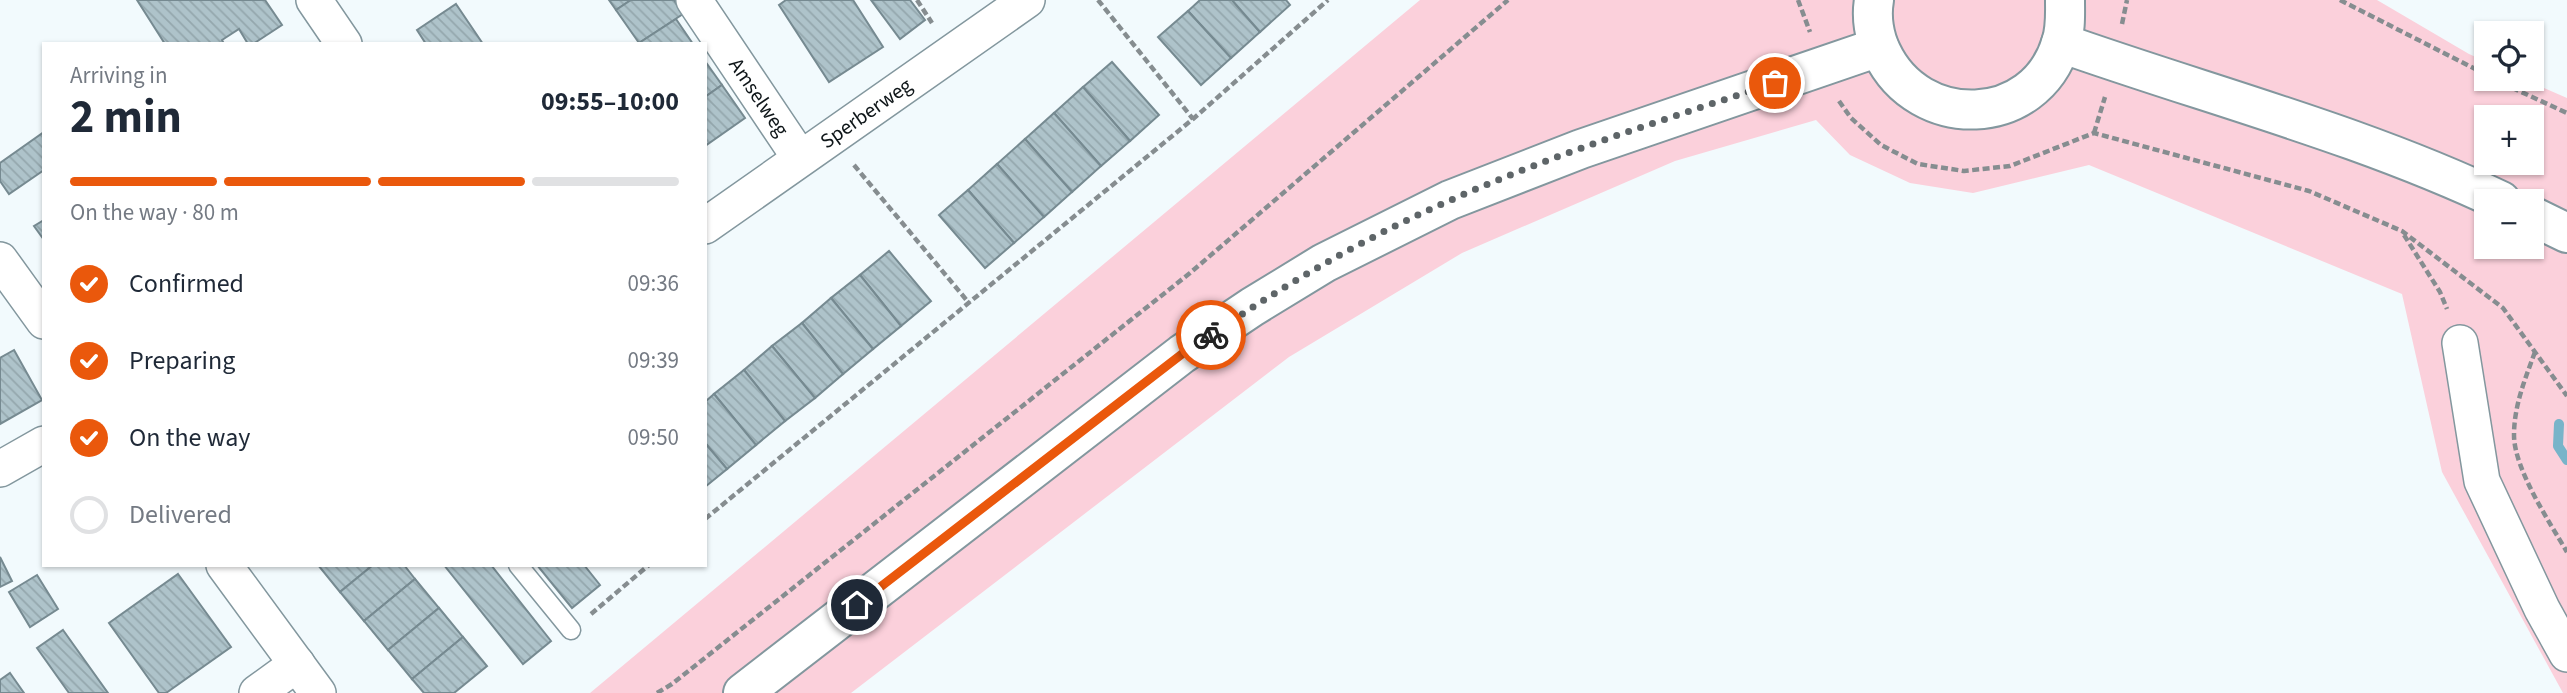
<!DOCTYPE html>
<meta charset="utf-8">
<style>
:root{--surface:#fff;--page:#f2f2f3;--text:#1f2937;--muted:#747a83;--line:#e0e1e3;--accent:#ea580c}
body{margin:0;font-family:"Source Sans 3",sans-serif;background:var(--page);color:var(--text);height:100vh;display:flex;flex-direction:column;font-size:26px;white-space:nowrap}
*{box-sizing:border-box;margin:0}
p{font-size:23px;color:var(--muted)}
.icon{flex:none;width:38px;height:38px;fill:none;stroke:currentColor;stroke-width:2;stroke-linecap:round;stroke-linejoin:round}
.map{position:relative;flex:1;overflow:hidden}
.sheet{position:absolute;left:42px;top:42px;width:665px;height:525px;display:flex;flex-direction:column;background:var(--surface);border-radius:0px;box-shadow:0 2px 5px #0004}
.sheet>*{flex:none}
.buttons{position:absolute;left:2474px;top:21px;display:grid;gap:14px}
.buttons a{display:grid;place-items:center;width:70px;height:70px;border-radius:0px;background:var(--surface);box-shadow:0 2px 5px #0004;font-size:35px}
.pin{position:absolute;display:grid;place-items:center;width:60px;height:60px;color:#fff;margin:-30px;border:4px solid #fff;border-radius:50%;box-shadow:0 2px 7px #0007}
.courier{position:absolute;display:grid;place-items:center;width:70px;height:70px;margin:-35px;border:5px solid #ea580c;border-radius:50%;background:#fff;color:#222;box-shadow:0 2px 9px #0007}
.overview em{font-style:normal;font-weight:700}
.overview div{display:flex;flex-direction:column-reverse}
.overview{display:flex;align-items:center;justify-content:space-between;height:119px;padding:0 28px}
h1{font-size:46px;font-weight:700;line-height:52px}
.bar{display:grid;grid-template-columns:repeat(4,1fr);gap:10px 7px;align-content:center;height:84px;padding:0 28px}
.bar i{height:9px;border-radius:5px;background:var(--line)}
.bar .current{background:var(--accent)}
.bar p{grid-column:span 4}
ol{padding:0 28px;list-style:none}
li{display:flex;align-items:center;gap:21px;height:77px}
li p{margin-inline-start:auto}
li .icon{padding:7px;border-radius:50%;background:var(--accent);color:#fff;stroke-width:4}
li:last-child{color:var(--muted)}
li i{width:38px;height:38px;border:4px solid var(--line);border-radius:50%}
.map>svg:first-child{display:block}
</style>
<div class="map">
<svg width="2567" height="693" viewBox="0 0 2567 693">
<defs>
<pattern id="building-back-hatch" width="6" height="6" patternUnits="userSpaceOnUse" patternTransform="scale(1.75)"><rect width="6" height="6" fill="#aec3ca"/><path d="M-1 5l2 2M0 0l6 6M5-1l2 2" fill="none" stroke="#94a7ad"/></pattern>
</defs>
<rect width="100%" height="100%" fill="#f2fafd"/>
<path fill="#fbd0db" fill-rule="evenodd" d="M1420,0h957l92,54 18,8v17h36l44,19v595h-4l-121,-221 -40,-178 -313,-129 -116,28 -63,-10 -60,-28 -34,-35 -141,41 -213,92 -173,104 -438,336h-261zM2487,117h45v46h-45zM2487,201h45v46h-45z"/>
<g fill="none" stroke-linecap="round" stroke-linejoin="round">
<path stroke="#78b4c9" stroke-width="10" d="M2559,424l-1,22 9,14"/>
</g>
<g fill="url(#building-back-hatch)" stroke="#768a91" stroke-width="2">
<path d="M137,0h128l17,25 -29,19h-5l-9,-15 -17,11 2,4h-59z"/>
<path d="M609,0h22l-15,10z"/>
<path d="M631,0h43l9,14 -44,29 -23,-33z"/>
<path d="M786,0h67l30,47 -54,35 -50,-77z"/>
<path d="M871,0h39l15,20 -25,19z"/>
<path d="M1200,0h32l28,32 -29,26 -43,-47z"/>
<path d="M1232,0h54l4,5 -30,27z"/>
<path d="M456,4l27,40h-57l-9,-14z"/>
<path d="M1188,11l43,47 -30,27 -43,-48z"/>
<path d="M676,19l17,25h-55l1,-1z"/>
<path d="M705,61l17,24 -17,12z"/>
<path d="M1112,62l47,53 -29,26 -47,-54z"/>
<path d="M722,85l23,33 -40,28v-49z"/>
<path d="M1083,87l47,54 -29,25 -47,-53z"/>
<path d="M1054,113l47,53 -29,26 -47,-53z"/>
<path d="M44,132v38l-35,24 -9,-13v-18z"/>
<path d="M1025,139l47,53 -28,25 -47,-53z"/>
<path d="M997,164l47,53 -30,26 -46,-53z"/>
<path d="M968,190l46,53 -29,25 -46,-53z"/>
<path d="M44,220v20l-10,-14z"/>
<path d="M889,251l42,50 -30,25 -41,-51z"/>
<path d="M860,275l41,51 -28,23 -42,-51z"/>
<path d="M831,298l42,51 -30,25 -41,-51z"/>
<path d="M802,323l41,51 -28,24 -43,-52z"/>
<path d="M772,346l43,52 -30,23 -41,-51z"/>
<path d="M14,350l28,50 -42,24v-66z"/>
<path d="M744,370l41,51 -29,24 -42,-51z"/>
<path d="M714,394l42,51 -29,24 -22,-26v-41z"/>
<path d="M705,443l22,26 -22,18z"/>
<path d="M0,557l12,24 -12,6z"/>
<path d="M318,565h55l-33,27z"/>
<path d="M373,565h31l11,14 -51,42 -24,-29z"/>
<path d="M444,565h47l60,76 -28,23z"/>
<path d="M537,565h47l16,20 -28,23z"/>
<path d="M178,574l53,73 -65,46h-7l-50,-70z"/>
<path d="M37,575l21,34 -28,18 -21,-35z"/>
<path d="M415,579l24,29 -51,42 -24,-29z"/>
<path d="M439,608l24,29 -51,42 -24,-29z"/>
<path d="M63,630l45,63h-39l-32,-45z"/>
<path d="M463,637l24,29 -33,27h-30l-12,-14z"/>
<path d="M10,673l14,20h-24v-13z"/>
</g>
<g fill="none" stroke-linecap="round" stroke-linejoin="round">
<g stroke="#83979e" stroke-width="21">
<path id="lane" d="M518,565l53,65"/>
</g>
<g stroke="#83979e" stroke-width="38">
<g id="street">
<path d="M314,0l30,44"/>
<path d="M694,0l106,158"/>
<path d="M705,226l322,-226"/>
<path d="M0,260l44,61"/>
<path d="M2460,343l22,138 60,128 25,45"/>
<path d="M0,469l44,-25"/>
<path d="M224,565l94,128"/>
<path d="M257,693l40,-29"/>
</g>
</g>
<g stroke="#83979e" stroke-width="42">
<g id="secondary">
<path d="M1874,0c-3,17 0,37 8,53 37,78 153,76 179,-10 5,-14 4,-28 4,-43"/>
<path d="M2061,43c147,52 299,91 440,158"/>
<path d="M2532,216l35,17"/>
<path d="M743,693l439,-339 70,-47 72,-44 126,-63 131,-51 298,-102"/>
</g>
</g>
<g stroke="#868d90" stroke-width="4.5" stroke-dasharray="7 3.5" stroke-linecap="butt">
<path d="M917,0l15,23"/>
<path d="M1098,0l95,119"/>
<path d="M1798,0l12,32"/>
<path d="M2340,0l147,75"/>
<path d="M2122,24l5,-24"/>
<path d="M2493,79l74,34"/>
<path d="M1839,101l12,17 30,27 37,19 46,7 46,-5 84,-33 215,58 93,40 101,77 64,88"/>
<path d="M2094,133l11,-36"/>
<path d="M854,165l115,138"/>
<path d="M2404,235l36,57 7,17"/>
<path d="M2535,352c-10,27 -21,54 -21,83 0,34 36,88 53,117"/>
<path d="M705,519l488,-400 135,-119"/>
<path d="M591,614l58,-49"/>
<path d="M657,693l15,-9 518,-411 318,-273"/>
</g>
<use href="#lane" stroke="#fff" stroke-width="18"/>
<use href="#street" stroke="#fff" stroke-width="35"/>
<use href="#secondary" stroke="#fff" stroke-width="38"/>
</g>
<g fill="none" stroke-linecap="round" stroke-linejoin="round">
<path stroke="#5e6568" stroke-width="7" stroke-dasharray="0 12.6" d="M1211,335c76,-52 155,-98 240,-135 105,-47 215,-81 324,-117"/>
<path stroke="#ea580c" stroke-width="9" d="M857,605l325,-251 29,-19"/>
</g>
<g text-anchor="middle" stroke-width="6" stroke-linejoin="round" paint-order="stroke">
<g font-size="21" fill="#0e1518" stroke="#fff">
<text transform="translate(759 97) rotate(56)" y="7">Amselweg</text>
<text transform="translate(866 113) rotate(-35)" y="7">Sperberweg</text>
</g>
</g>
</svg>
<div class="buttons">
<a><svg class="icon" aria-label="locate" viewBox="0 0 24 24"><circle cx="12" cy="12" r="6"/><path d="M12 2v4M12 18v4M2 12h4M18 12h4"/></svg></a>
<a>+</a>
<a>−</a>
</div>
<div class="pin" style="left:1775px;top:83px;background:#ea580c"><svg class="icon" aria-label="bag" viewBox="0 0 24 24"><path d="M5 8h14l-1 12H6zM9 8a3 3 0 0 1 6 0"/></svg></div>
<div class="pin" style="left:857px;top:605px;background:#1f2937"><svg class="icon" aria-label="home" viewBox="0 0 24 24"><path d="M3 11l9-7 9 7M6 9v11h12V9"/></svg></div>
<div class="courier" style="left:1211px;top:335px"><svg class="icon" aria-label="bike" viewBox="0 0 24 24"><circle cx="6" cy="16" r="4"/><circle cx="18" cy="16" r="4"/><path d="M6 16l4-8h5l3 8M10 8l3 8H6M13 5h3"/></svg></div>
<section class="sheet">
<div class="overview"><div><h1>2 min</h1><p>Arriving in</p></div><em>09:55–10:00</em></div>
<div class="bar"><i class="current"></i><i class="current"></i><i class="current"></i><i></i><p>On the way · 80 m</p></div>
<ol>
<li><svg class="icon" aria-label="check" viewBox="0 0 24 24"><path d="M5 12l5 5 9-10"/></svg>Confirmed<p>09:36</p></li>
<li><svg class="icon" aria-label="check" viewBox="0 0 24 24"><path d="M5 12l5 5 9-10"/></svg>Preparing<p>09:39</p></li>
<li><svg class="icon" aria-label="check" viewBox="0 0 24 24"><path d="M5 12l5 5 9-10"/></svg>On the way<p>09:50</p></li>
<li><i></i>Delivered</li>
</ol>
</section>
</div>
